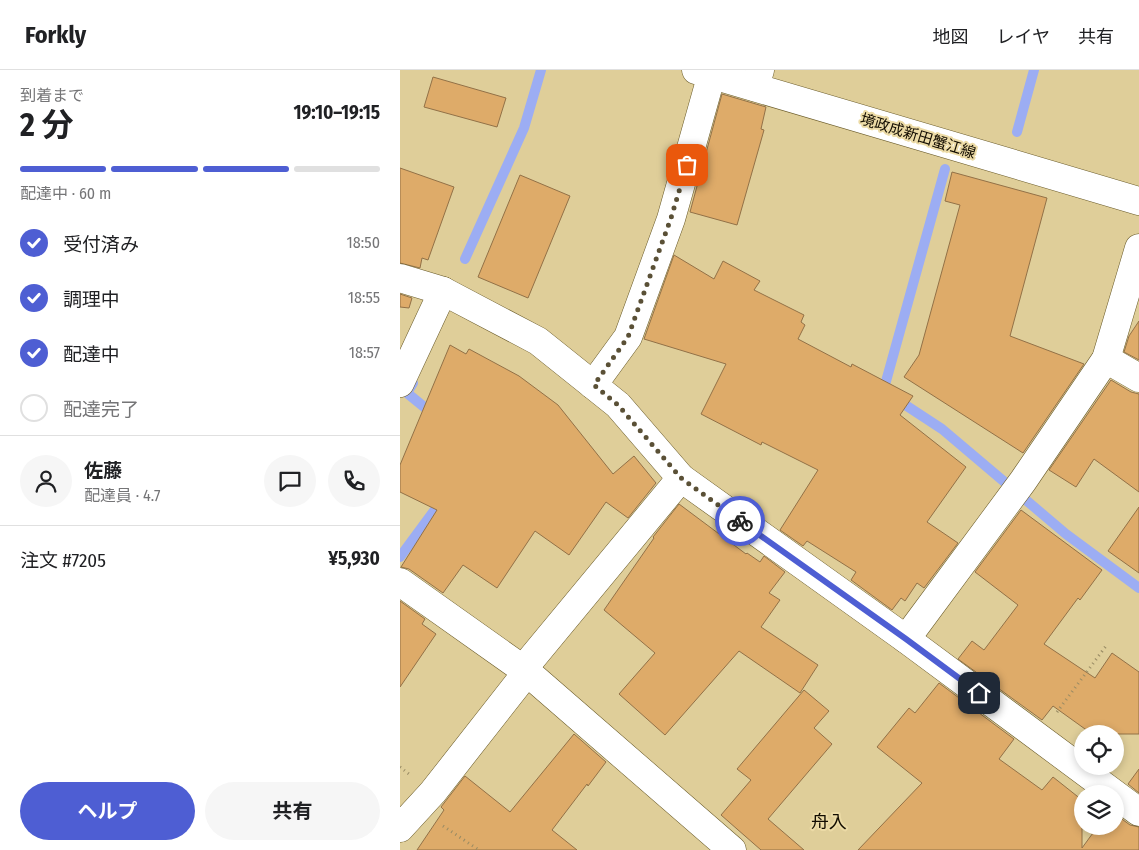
<!DOCTYPE html>
<html lang="ja">
<meta charset="utf-8">
<style>
:root{--surface:#fff;--page:#f6f6f6;--text:#202124;--muted:#757577;--line:#e0e0e0;--accent:#4e5ed3}
body{margin:0;font-family:"Fira Sans Condensed","Noto Sans JP",sans-serif;background:var(--page);color:var(--text);height:100vh;display:flex;flex-direction:column;font-size:19px;white-space:nowrap}
*{box-sizing:border-box;margin:0}
p{font-size:16px;color:var(--muted)}
.icon{flex:none;width:28px;height:28px;fill:none;stroke:currentColor;stroke-width:2;stroke-linecap:round;stroke-linejoin:round}
.map{position:relative;flex:1;overflow:hidden}
.details{display:flex;flex-direction:column;background:var(--surface);width:400px}
.details>*{flex:none}
.fabs{position:absolute;left:674px;top:655px;display:grid;gap:10px}
.fabs a{display:grid;place-items:center;width:50px;height:50px;border-radius:50%;background:var(--surface);box-shadow:0 2px 8px #0003;font-size:25px}
.pin{position:absolute;display:grid;place-items:center;width:42px;height:42px;color:#fff;margin:-21px;border-radius:10px;box-shadow:0 2px 8px #0006}
.courier{position:absolute;display:grid;place-items:center;width:50px;height:50px;margin:-25px;border:4px solid #4e5ed3;border-radius:50%;background:#fff;color:#222;box-shadow:0 1px 6px #0007}
.head em{font-style:normal;font-weight:700}
.head div{display:flex;flex-direction:column-reverse}
.head{display:flex;align-items:center;justify-content:space-between;height:85px;padding:0 20px}
h1{font-size:32px;font-weight:700;line-height:38px}
.bar{display:grid;grid-template-columns:repeat(4,1fr);gap:8px 5px;align-content:center;height:60px;padding:0 20px}
.bar i{height:6px;border-radius:4px;background:var(--line)}
.bar .on{background:var(--accent)}
.bar p{grid-column:span 4}
.line{display:flex;align-items:center;gap:12px;padding:0 20px;border-top:1px solid var(--line)}
.line div{flex:1}
.round{display:grid;place-items:center;flex:none;width:52px;height:52px;border-radius:26px;background:var(--page)}
ol{padding:0 20px;list-style:none}
li{display:flex;align-items:center;gap:15px;height:55px}
li p{margin-inline-start:auto}
li .icon{padding:5px;border-radius:50%;background:var(--accent);color:#fff;stroke-width:4}
li:last-child{color:var(--muted)}
li i{width:28px;height:28px;border:2px solid var(--line);border-radius:50%}
.cta{display:flex;gap:10px;margin-top:auto;padding:10px 20px}
.cta a{flex:1;height:58px;border-radius:30px;background:var(--accent);color:#fff;font-size:20px;font-weight:700;line-height:58px;text-align:center}
.cta a+a{background:var(--page);color:var(--text)}
header{display:flex;align-items:center;gap:30px;box-sizing:border-box;height:70px;padding:0 25px;background:var(--surface);border-bottom:1px solid var(--line)}
header strong{font-size:24px}
nav{display:flex;gap:28px;margin-inline-start:auto;font-size:18px}
main{display:flex;flex:1;min-height:0}
.map>svg:first-child{display:block}
</style>
<header>
<strong>Forkly</strong>
<nav><a>地図</a><a>レイヤ</a><a>共有</a></nav>
</header>
<main>
<section class="details">
<div class="head"><div><h1>2 分</h1><p>到着まで</p></div><em>19:10–19:15</em></div>
<div class="bar"><i class="on"></i><i class="on"></i><i class="on"></i><i></i><p>配達中 · 60 m</p></div>
<ol>
<li><svg class="icon" aria-label="check" viewBox="0 0 24 24"><path d="M5 12l5 5 9-10"/></svg>受付済み<p>18:50</p></li>
<li><svg class="icon" aria-label="check" viewBox="0 0 24 24"><path d="M5 12l5 5 9-10"/></svg>調理中<p>18:55</p></li>
<li><svg class="icon" aria-label="check" viewBox="0 0 24 24"><path d="M5 12l5 5 9-10"/></svg>配達中<p>18:57</p></li>
<li><i></i>配達完了</li>
</ol>
<div class="line" style="height:90px"><a class="round"><svg class="icon" aria-label="person" viewBox="0 0 24 24"><circle cx="12" cy="8" r="4"/><path d="M4 21q1-7 8-7t8 7"/></svg></a><div><b>佐藤</b><p>配達員 · 4.7</p></div><a class="round"><svg class="icon" aria-label="chat" viewBox="0 0 24 24"><path d="M4 5h16v11H9l-5 4z"/></svg></a><a class="round"><svg class="icon" aria-label="phone" viewBox="0 0 24 24"><path d="M5 4h4l2 5-3 2q2 4 5 5l2-3 5 2v4C11 20 4 13 5 4z"/></svg></a></div>
<div class="line" style="height:65px"><div>注文 #7205</div><b>¥5,930</b></div>
<div class="cta"><a>ヘルプ</a><a>共有</a></div>
</section>
<div class="map">
<svg width="739" height="780" viewBox="0 0 739 780">
<rect width="100%" height="100%" fill="#dfce99"/>
<g fill="none" stroke-linecap="round" stroke-linejoin="round">
<g stroke="#9cadf3" stroke-width="10">
<path d="M617,62l17,-62"/>
<path d="M545,99l-60,216 2,8 55,36 124,105 73,54"/>
<path d="M65,189l59,-131 17,-58"/>
<path d="M13,313l-6,10 27,22"/>
<path d="M0,487l42,-57"/>
</g>
</g>
<g fill="#deab69" stroke="#927147">
<path d="M33,7l73,21 -9,29 -73,-20z"/>
<path d="M322,24l44,13 -5,22 3,1 -27,95 -47,-13z"/>
<path d="M0,98l54,19 -26,73 -6,-2 -2,10 -20,-5z"/>
<path d="M552,102l95,26 -37,138 74,28 -61,89 -119,-76 15,-22 41,-150 -15,-4z"/>
<path d="M120,105l50,21 -42,102 -50,-21z"/>
<path d="M274,185l40,24 9,-18 37,20 -6,9 50,25 -3,7 4,3 -7,14 53,28 1,-3 61,32 -13,19 66,52 -39,55 31,21 -34,45 -7,-5 -12,18 -4,-3 -9,12 -41,-30 5,-8 -49,-31 -4,5 -23,-16 38,-60 -56,-28 -1,3 -60,-31 25,-50 -82,-25z"/>
<path d="M0,224l12,4 -3,10 -9,-1z"/>
<path d="M739,251v39l-15,-8 5,-16z"/>
<path d="M50,275l16,9 3,-5 50,27 39,29 55,69 21,-18 22,27 -28,35 -22,-16 -37,53 -34,-24 -38,57 -34,-23 -20,28 -34,-24 -8,-2 36,-57 -37,-18v-27z"/>
<path d="M711,310l20,12 8,2v98l-45,-33 -18,28 -27,-17z"/>
<path d="M279,434l67,50 1,-1 13,9 4,-6 21,16 -16,21 11,7 -19,27 57,38 -18,28 -61,-42 -74,84 -46,-41 36,-41 -51,-43 50,-72 -1,-1z"/>
<path d="M739,437v66l-31,-22z"/>
<path d="M621,440l81,60 -22,30 -2,-2 -34,46 51,34 17,-25 27,19v62h-47l-39,-28 -11,14 -84,-61 14,-18 12,9 34,-45 -43,-33z"/>
<path d="M0,531l25,18 -3,5 14,10 -36,53z"/>
<path d="M539,613l75,56 -15,20 43,31 11,-13 29,23v48l16,-22h17v-12l15,11 9,2v23h-281l64,-67 -45,-36 32,-39 6,5z"/>
<path d="M404,620l25,21 -15,17 18,16 -64,75 36,31h-43l-40,-35 30,-35 -14,-11z"/>
<path d="M174,664l32,28 -18,24 -1,-2 -35,46 25,20h-160l27,-40 -3,-3 24,-31 45,36z"/>
<path d="M739,699v24l-11,-9z"/>
</g>
<g fill="none" stroke-linecap="round" stroke-linejoin="round">
<g stroke="#695a28" stroke-width="29">
<g id="minor">
<path d="M355,17l5,-17"/>
<path d="M0,208l43,13 95,50 80,64 63,73 225,161 233,173"/>
<path d="M706,289l33,19"/>
<path d="M0,313l43,-92"/>
<path d="M193,315l35,-48 43,-118 42,-149"/>
<path d="M0,512l127,90 205,178"/>
<path d="M506,569l117,-158 83,-122 33,-111"/>
<path d="M123,599l158,-191"/>
<path d="M0,758l33,-36 94,-120"/>
</g>
</g>
<g stroke="#695a28" stroke-width="29">
<path id="major" d="M296,0l443,131"/>
</g>
<g stroke="#978a63" stroke-width="3" stroke-dasharray="1 4" stroke-linecap="butt">
<path d="M657,642l49,-66"/>
<path d="M0,697l9,7"/>
<path d="M43,756l36,24"/>
</g>
<use href="#minor" stroke="#fff" stroke-width="28"/>
<use href="#major" stroke="#fff" stroke-width="28"/>
</g>
<g fill="none" stroke-linecap="round" stroke-linejoin="round">
<path stroke="#5a5036" stroke-width="5" stroke-dasharray="0 9" d="M287,95l-16,53 -43,119 -34,48 24,20 63,73 59,43"/>
<path stroke="#4e5ed3" stroke-width="6" d="M340,451l166,118 73,54"/>
</g>
<g text-anchor="middle" stroke-width="4" stroke-linejoin="round" paint-order="stroke">
<g font-size="15" fill="#120c00" stroke="#ecdba6">
<text transform="translate(518 66) rotate(17)" y="5">境政成新田蟹江線</text>
</g>
<g font-size="18" fill="#120c00" stroke="#ecdba6">
<text x="429" y="758">舟入</text>
</g>
</g>
</svg>
<div class="fabs">
<a><svg class="icon" aria-label="locate" viewBox="0 0 24 24"><circle cx="12" cy="12" r="6"/><path d="M12 2v4M12 18v4M2 12h4M18 12h4"/></svg></a>
<a><svg class="icon" aria-label="layers" viewBox="0 0 24 24"><path d="M12 4l9 5-9 5-9-5zM3 14l9 5 9-5"/></svg></a>
</div>
<div class="pin" style="left:287px;top:95px;background:#ea580c"><svg class="icon" aria-label="bag" viewBox="0 0 24 24"><path d="M5 8h14l-1 12H6zM9 8a3 3 0 0 1 6 0"/></svg></div>
<div class="pin" style="left:579px;top:623px;background:#1f2937"><svg class="icon" aria-label="home" viewBox="0 0 24 24"><path d="M3 11l9-7 9 7M6 9v11h12V9"/></svg></div>
<div class="courier" style="left:340px;top:451px"><svg class="icon" aria-label="bike" viewBox="0 0 24 24"><circle cx="6" cy="16" r="4"/><circle cx="18" cy="16" r="4"/><path d="M6 16l4-8h5l3 8M10 8l3 8H6M13 5h3"/></svg></div>
</div>
</main>
